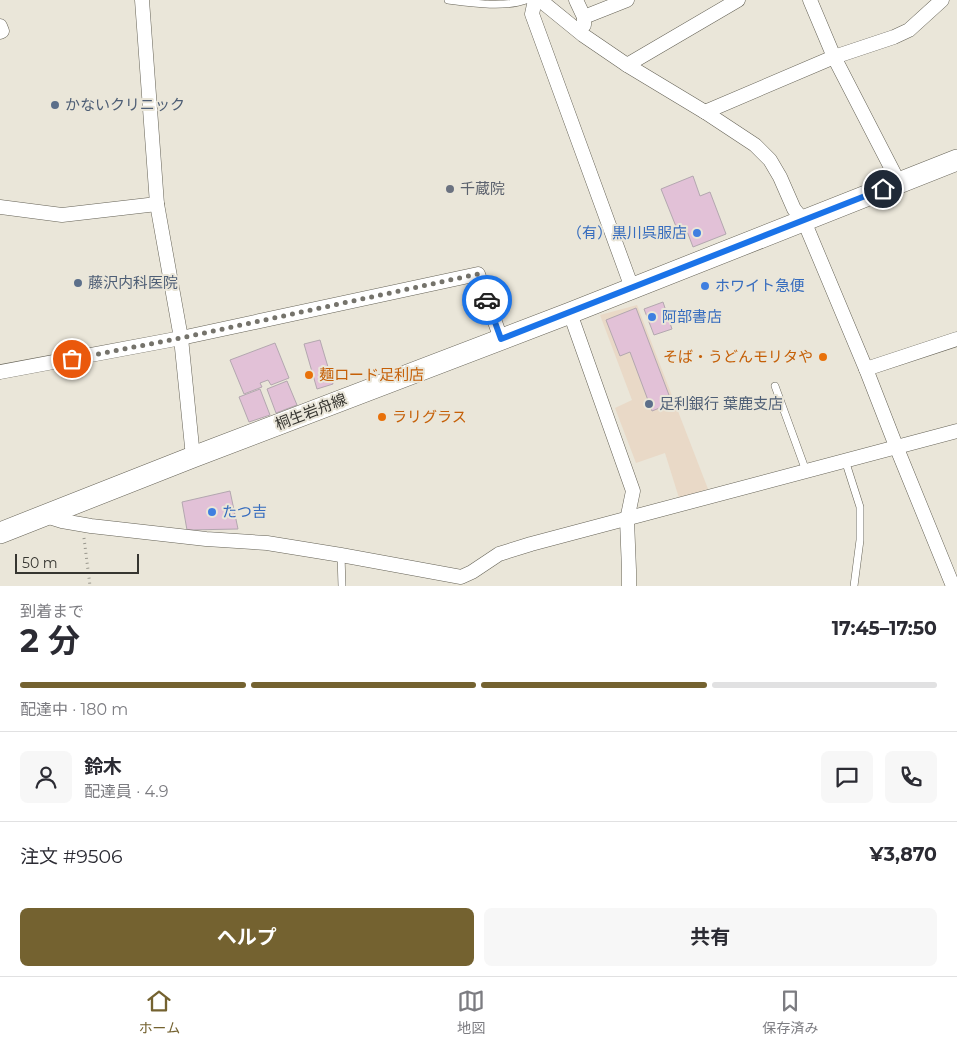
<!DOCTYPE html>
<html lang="ja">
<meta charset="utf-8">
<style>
:root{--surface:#fff;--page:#f7f7f7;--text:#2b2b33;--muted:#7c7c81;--line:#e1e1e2;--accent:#746230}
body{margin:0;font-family:Montserrat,"Noto Sans JP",sans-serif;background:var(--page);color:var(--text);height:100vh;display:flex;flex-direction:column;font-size:19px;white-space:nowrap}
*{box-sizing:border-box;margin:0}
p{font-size:16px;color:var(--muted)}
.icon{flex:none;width:28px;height:28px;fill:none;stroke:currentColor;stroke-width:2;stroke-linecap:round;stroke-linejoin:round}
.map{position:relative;height:586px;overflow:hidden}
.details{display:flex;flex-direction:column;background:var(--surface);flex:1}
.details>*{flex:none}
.scale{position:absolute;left:15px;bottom:12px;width:124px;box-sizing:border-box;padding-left:5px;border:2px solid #363530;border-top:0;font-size:14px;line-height:18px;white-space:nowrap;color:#363530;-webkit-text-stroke:4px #eae6d9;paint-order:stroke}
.pin{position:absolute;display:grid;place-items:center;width:42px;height:42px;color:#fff;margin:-21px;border:2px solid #fff;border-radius:50%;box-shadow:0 1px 5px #0007}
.courier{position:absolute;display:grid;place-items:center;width:50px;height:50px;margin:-25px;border:4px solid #1a73e8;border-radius:50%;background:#fff;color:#222;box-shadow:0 1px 6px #0007}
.headline em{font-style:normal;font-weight:700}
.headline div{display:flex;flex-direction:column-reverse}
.headline{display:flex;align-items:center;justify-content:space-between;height:85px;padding:0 20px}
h1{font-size:32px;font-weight:700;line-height:38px}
.bar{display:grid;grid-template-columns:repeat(4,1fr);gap:8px 5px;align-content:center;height:60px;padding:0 20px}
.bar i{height:6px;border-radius:4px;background:var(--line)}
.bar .active{background:var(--accent)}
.bar p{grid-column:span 4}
.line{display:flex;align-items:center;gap:12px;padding:0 20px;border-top:1px solid var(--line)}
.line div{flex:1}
.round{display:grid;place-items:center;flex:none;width:52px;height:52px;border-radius:8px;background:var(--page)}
.action{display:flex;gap:10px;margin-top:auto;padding:10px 20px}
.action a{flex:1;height:58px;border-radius:8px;background:var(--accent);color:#fff;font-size:20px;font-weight:700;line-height:58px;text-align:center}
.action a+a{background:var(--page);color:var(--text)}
.tab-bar{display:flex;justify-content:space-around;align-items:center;height:70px;border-top:1px solid var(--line);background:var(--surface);font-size:14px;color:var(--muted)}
.tab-bar a{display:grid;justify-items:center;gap:2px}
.tab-bar .active{color:var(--accent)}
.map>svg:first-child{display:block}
</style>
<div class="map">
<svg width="957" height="586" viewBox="0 0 957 586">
<rect width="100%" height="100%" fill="#eae6d9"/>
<path fill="#e9d9c7" d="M637,305l71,184 -29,9 -14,-45 -29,10 -21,-55 17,-8 -32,-85z"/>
<g fill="#e2c1d7" stroke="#b3a7af">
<path d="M693,176l7,20 10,-4 16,42 -33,13 -8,-21 -8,3 -16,-40z"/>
<path d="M663,302l9,27 -18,6 -10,-26z"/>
<path d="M636,308l36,95 -20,8 -22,-59 -10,4 -14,-36z"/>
<path d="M320,340l13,44 -16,5 -13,-45z"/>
<path d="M275,343l14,35 -18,7 -3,-5 -8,3 2,4 -18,7 -14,-34z"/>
<path d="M287,381l10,24 -21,8 -9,-24z"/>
<path d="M260,389l10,26 -21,7 -10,-25z"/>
<path d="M230,491l8,38 -51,1 -5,-28z"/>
</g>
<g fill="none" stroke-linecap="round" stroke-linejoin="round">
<g stroke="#656256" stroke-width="8">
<g id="service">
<path d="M448,0c23,3 56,8 78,0"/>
<path d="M775,386l31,85"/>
<path d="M845,460l15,47v33l-6,46"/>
<path d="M341,555l1,31"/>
</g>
</g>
<g stroke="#656256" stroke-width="15">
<g id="minor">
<path d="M142,0l15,204 24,134 12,119"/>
<path d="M535,0l-3,14 100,274"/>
<path d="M540,0l43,35 44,30 78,47 50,33 15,15 10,17 14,32 10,12 62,148 30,77 57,140"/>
<path d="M576,0l8,17v8"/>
<path d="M810,0l24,57 65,126"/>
<path d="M584,17l43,-17"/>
<path d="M0,26l2,5 -2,1"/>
<path d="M627,65l111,-65"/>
<path d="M705,112l129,-55 60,-20 15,-7 33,-30"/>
<path d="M0,207l62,8 95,-11"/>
<path d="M570,313l63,178 -6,29 2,50v16"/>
<path d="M866,369l91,-30"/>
<path d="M0,372l181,-34 297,-64 23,65"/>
<path d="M46,516l16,5 29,5 115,13 61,4 74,12 120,22 11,-5 27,-18 32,-10 426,-113"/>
</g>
</g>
<g stroke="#656256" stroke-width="22">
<path id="primary" d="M0,533l193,-76 377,-144 387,-153"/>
</g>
<path stroke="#99978d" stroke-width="3" stroke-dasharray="1 4" stroke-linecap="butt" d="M84,538l6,48"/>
<use href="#service" stroke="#fff" stroke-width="7"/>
<use href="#minor" stroke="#fff" stroke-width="14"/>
<use href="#primary" stroke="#fff" stroke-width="21"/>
</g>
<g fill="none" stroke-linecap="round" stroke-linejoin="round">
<path stroke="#75736b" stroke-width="5" stroke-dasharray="0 9" d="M72,359l109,-21 297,-64 9,26"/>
<path stroke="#1a73e8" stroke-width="6" d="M487,300l14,39 382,-150"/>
</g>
<g fill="#5c6f8a" stroke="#eae6d9" stroke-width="2">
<circle cx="55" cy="105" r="5"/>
<circle cx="78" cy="283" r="5"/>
<circle cx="649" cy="404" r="5"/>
</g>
<circle fill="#6b7280" stroke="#eae6d9" stroke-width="2" cx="450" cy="189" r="5"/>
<g fill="#3f7fe0" stroke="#eae6d9" stroke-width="2">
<circle cx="697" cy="233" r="5"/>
<circle cx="705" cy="286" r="5"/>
<circle cx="652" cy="317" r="5"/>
<circle cx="212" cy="512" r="5"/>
</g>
<g fill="#e8710a" stroke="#eae6d9" stroke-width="2">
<circle cx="823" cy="357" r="5"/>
<circle cx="309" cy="375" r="5"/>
<circle cx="382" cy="417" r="5"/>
</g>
<g text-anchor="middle" stroke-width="4" stroke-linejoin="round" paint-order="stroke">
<g font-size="15" fill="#4e5e75" stroke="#eae6d9" text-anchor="start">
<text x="65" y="110">かないクリニック</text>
<text x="88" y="288">藤沢内科医院</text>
<text x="659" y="409">足利銀行 葉鹿支店</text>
</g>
<g font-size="15" fill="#5b616d" stroke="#eae6d9" text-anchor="start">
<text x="460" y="194">千蔵院</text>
</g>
<g font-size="15" fill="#366cbe" stroke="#eae6d9" text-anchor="start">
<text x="687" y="238" text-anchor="end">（有）黒川呉服店</text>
<text x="715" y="291">ホワイト急便</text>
<text x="662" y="322">阿部書店</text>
<text x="222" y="517">たつ吉</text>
</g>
<g font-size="15" fill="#c56008" stroke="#eae6d9" text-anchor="start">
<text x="813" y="362" text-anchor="end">そば・うどんモリタや</text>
<text x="319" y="380">麺ロード足利店</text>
<text x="392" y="422">ラリグラス</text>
</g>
<g font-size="15" fill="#363530" stroke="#eae6d9">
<text transform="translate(311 412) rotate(-21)" y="5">桐生岩舟線</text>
</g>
</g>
</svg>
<div class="scale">50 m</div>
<div class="pin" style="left:72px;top:359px;background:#ea580c"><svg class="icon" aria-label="bag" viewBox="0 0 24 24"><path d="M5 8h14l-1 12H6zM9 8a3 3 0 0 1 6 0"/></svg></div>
<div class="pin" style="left:883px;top:189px;background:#1f2937"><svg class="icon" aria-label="home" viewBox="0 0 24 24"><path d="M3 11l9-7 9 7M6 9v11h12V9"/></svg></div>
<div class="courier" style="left:487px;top:300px"><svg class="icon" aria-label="car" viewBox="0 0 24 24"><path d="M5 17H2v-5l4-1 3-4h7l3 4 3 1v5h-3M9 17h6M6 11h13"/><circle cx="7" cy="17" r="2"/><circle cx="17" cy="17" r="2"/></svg></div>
</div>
<section class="details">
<div class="headline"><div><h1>2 分</h1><p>到着まで</p></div><em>17:45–17:50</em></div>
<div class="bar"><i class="active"></i><i class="active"></i><i class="active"></i><i></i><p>配達中 · 180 m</p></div>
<div class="line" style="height:90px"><a class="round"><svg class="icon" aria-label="person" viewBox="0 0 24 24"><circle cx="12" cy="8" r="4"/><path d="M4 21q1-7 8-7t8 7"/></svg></a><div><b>鈴木</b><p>配達員 · 4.9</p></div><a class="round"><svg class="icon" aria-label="chat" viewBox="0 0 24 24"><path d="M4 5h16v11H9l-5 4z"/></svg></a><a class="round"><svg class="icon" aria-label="phone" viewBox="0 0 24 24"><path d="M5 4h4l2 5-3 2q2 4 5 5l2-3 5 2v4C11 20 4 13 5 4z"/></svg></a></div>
<div class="line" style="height:65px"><div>注文 #9506</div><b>¥3,870</b></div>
<div class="action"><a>ヘルプ</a><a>共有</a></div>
</section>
<nav class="tab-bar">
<a class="active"><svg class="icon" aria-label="home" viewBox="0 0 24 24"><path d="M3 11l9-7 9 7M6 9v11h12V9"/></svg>ホーム</a>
<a><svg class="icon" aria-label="map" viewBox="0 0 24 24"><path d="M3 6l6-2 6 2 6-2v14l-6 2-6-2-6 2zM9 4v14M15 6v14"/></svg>地図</a>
<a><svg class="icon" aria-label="saved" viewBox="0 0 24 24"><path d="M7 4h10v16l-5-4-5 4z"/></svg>保存済み</a>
</nav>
